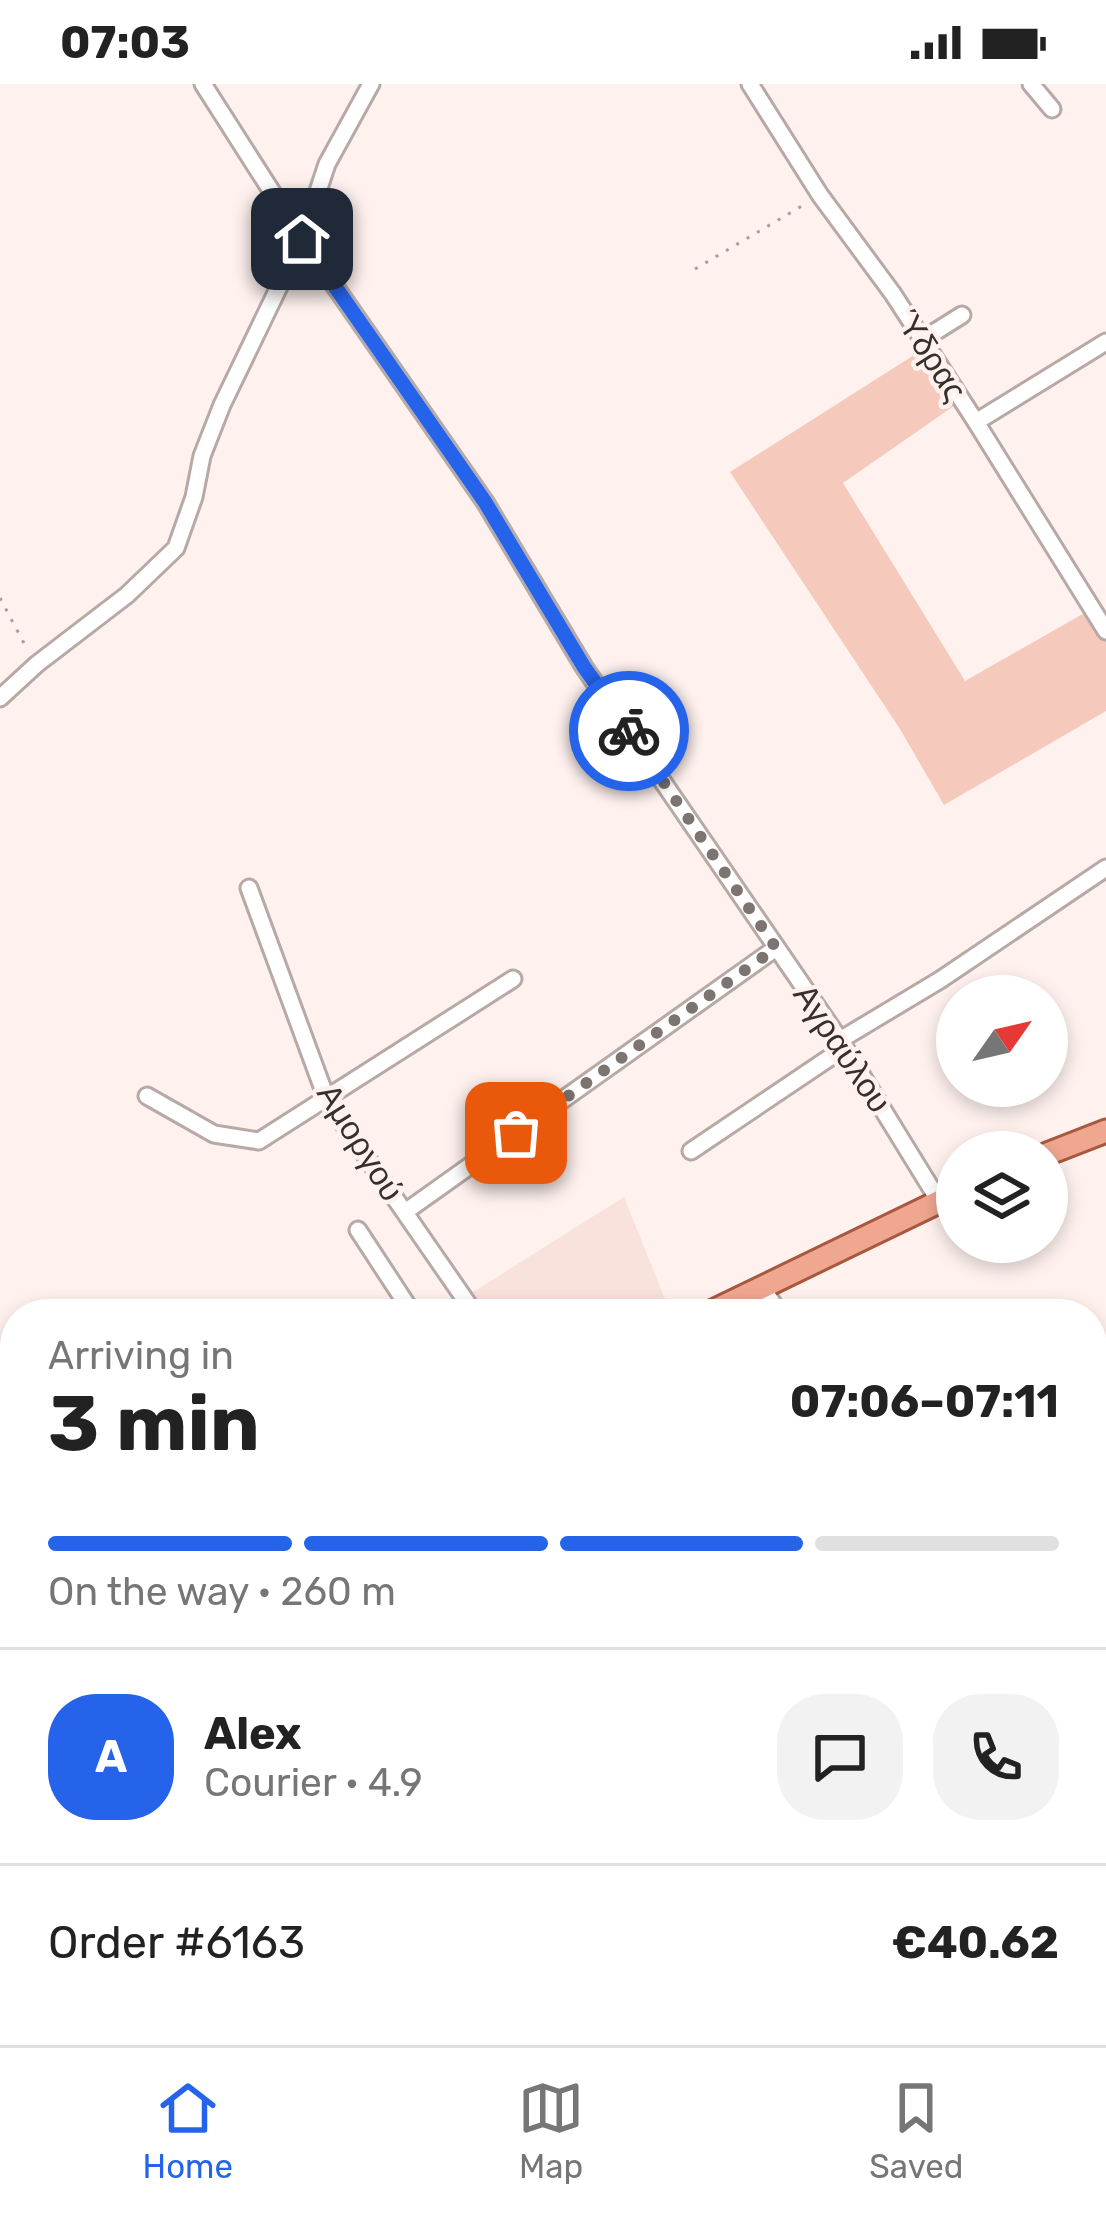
<!DOCTYPE html>
<meta charset="utf-8">
<style>
:root{--surface:#fff;--page:#f2f2f2;--text:#222;--muted:#767676;--line:#e0e0e0;--accent:#2563eb}
body{margin:0;font-family:Rubik,sans-serif;background:var(--page);color:var(--text);height:100vh;display:flex;flex-direction:column;font-size:45px;white-space:nowrap}
*{box-sizing:border-box;margin:0}
p{font-size:39px;color:var(--muted)}
.icon{flex:none;width:66px;height:66px;fill:none;stroke:currentColor;stroke-width:2;stroke-linecap:round;stroke-linejoin:round}
.map{position:relative;flex:1;overflow:hidden}
.side{position:absolute;left:0px;top:1215px;width:1107px;height:747px;display:flex;flex-direction:column;background:var(--surface);border-radius:48px 48px 0 0;box-shadow:0 6px 18px #0003}
.side>*{flex:none}
.needle{width:78px;rotate:56deg}
.tools{position:absolute;left:936px;top:891px;display:grid;gap:24px}
.tools a{display:grid;place-items:center;width:132px;height:132px;border-radius:50%;background:var(--surface);box-shadow:0 6px 18px #0003;font-size:60px}
.pin{position:absolute;display:grid;place-items:center;width:102px;height:102px;color:#fff;margin:-51px;border-radius:24px;box-shadow:0 6px 18px #0006}
.courier{position:absolute;display:grid;place-items:center;width:120px;height:120px;margin:-60px;border:9px solid #2563eb;border-radius:50%;background:#fff;color:#222;box-shadow:0 3px 15px #0007}
.summary em{font-style:normal;font-weight:700}
.summary div{display:flex;flex-direction:column-reverse}
.summary{display:flex;align-items:center;justify-content:space-between;height:204px;padding:0 48px}
h1{font-size:78px;font-weight:700;line-height:90px}
.bar{display:grid;grid-template-columns:repeat(4,1fr);gap:18px 12px;align-content:center;height:144px;padding:0 48px}
.bar i{height:15px;border-radius:9px;background:var(--line)}
.bar .active{background:var(--accent)}
.bar p{grid-column:span 4}
.line{display:flex;align-items:center;gap:30px;padding:0 48px;border-top:3px solid var(--line)}
.line div{flex:1}
.round{display:grid;place-items:center;flex:none;width:126px;height:126px;border-radius:48px;background:var(--page)}
.status{display:flex;justify-content:space-between;align-items:center;height:84px;padding:0 60px;background:var(--surface);direction:ltr}
.status svg{height:33px;fill:currentColor}
.dock{display:flex;justify-content:space-around;align-items:center;height:168px;border-top:3px solid var(--line);background:var(--surface);font-size:33px;color:var(--muted)}
.dock a{display:grid;justify-items:center;gap:6px}
.dock .active{color:var(--accent)}
.map>svg:first-child{display:block}
</style>
<div class="status"><b>07:03</b><svg viewBox="0 0 49 12"><path d="M0 12V9h3v3zM5 12V6h3v6zM10 12V3h3v9zM15 12V0h3v12zM26 1h20v11H26zM47 4h2v5h-2z"/></svg></div>
<div class="map">
<svg width="1106" height="1961" viewBox="0 0 1106 1961">
<rect width="100%" height="100%" fill="#fef1ee"/>
<path fill="#f9e2db" d="M624,1113l47,117h-187l-14,-20z"/>
<path fill="#f5c9bb" d="M922,266l36,53 -115,80 122,198 123,-70 18,29v71l-162,94 -44,-76 -170,-257z"/>
<g fill="none" stroke-linecap="round" stroke-linejoin="round">
<g stroke="#b7a9a5" stroke-width="21">
<g id="minor">
<path d="M371,0l-44,80 -25,75 183,263 99,165 256,373 99,161"/>
<path d="M750,0l70,111 73,99 83,128 130,209"/>
<path d="M1031,0l21,25"/>
<path d="M922,256l40,-25"/>
<path d="M976,338l130,-80"/>
<path d="M0,614l37,-34 90,-69 49,-47 18,-51 8,-41 20,-51 80,-166 -99,-155"/>
<path d="M249,804l78,212 148,214"/>
<path d="M840,956l100,-60 166,-112"/>
<path d="M147,1012l67,38 45,7 254,-162"/>
<path d="M691,1067l153,-103"/>
<path d="M405,1128l371,-264"/>
<path d="M358,1146l55,84"/>
<path d="M761,1202l19,28"/>
<path d="M1092,1613l14,-9"/>
<path d="M1092,1698l14,20"/>
<path d="M0,1705l15,5"/>
<path d="M285,1947l9,14"/>
</g>
</g>
<g stroke="#a7583e" stroke-width="27">
<g id="major">
<path d="M1047,1070l59,-23"/>
<path d="M707,1230l250,-121"/>
<path d="M0,1489l15,-2"/>
</g>
</g>
<g stroke="#a89e9c" stroke-width="3" stroke-dasharray="3 9" stroke-linecap="butt">
<path d="M695,185l112,-66"/>
<path d="M0,514l27,51"/>
<path d="M1,1723l14,22"/>
<path d="M1092,1857l14,-2"/>
<path d="M146,1947l9,14"/>
<path d="M713,1947l9,14"/>
<path d="M364,1961l21,-14"/>
</g>
<use href="#minor" stroke="#fff" stroke-width="15"/>
<use href="#major" stroke="#efa790" stroke-width="21"/>
</g>
<g fill="none" stroke-linecap="round" stroke-linejoin="round">
<path stroke="#7b7471" stroke-width="12" stroke-dasharray="0 21.6" d="M516,1049l260,-185 -147,-217"/>
<path stroke="#2563eb" stroke-width="15" d="M302,155l183,263 99,165 45,64"/>
</g>
<g text-anchor="middle" stroke-width="9" stroke-linejoin="round" paint-order="stroke">
<g font-size="33" fill="#35302e" stroke="#fef1ee">
<text transform="translate(932 271) rotate(57)" y="12">Ύδρας</text>
<text transform="translate(843 964) rotate(56)" y="12">Αγραύλου</text>
<text transform="translate(361 1058) rotate(58)" y="12">Αμοργού</text>
</g>
</g>
</svg>
<div class="tools">
<a><svg class="needle" viewBox="-14 -14 28 28"><path d="M0-13l5 13h-10z" fill="#e53935"/><path d="M0 13l5-13h-10z" fill="#767676"/></svg></a>
<a><svg class="icon" aria-label="layers" viewBox="0 0 24 24"><path d="M12 4l9 5-9 5-9-5zM3 14l9 5 9-5"/></svg></a>
</div>
<div class="pin" style="left:516px;top:1049px;background:#ea580c"><svg class="icon" aria-label="bag" viewBox="0 0 24 24"><path d="M5 8h14l-1 12H6zM9 8a3 3 0 0 1 6 0"/></svg></div>
<div class="pin" style="left:302px;top:155px;background:#1f2937"><svg class="icon" aria-label="home" viewBox="0 0 24 24"><path d="M3 11l9-7 9 7M6 9v11h12V9"/></svg></div>
<div class="courier" style="left:629px;top:647px"><svg class="icon" aria-label="bike" viewBox="0 0 24 24"><circle cx="6" cy="16" r="4"/><circle cx="18" cy="16" r="4"/><path d="M6 16l4-8h5l3 8M10 8l3 8H6M13 5h3"/></svg></div>
<section class="side">
<div class="summary"><div><h1>3 min</h1><p>Arriving in</p></div><em>07:06–07:11</em></div>
<div class="bar"><i class="active"></i><i class="active"></i><i class="active"></i><i></i><p>On the way · 260 m</p></div>
<div class="line" style="height:216px"><b class="round" style="background:var(--accent);color:#fff">A</b><div><b>Alex</b><p>Courier · 4.9</p></div><a class="round"><svg class="icon" aria-label="chat" viewBox="0 0 24 24"><path d="M4 5h16v11H9l-5 4z"/></svg></a><a class="round"><svg class="icon" aria-label="phone" viewBox="0 0 24 24"><path d="M5 4h4l2 5-3 2q2 4 5 5l2-3 5 2v4C11 20 4 13 5 4z"/></svg></a></div>
<div class="line" style="height:156px"><div>Order #6163</div><b>€40.62</b></div>
</section>
</div>
<nav class="dock">
<a class="active"><svg class="icon" aria-label="home" viewBox="0 0 24 24"><path d="M3 11l9-7 9 7M6 9v11h12V9"/></svg>Home</a>
<a><svg class="icon" aria-label="map" viewBox="0 0 24 24"><path d="M3 6l6-2 6 2 6-2v14l-6 2-6-2-6 2zM9 4v14M15 6v14"/></svg>Map</a>
<a><svg class="icon" aria-label="saved" viewBox="0 0 24 24"><path d="M7 4h10v16l-5-4-5 4z"/></svg>Saved</a>
</nav>
